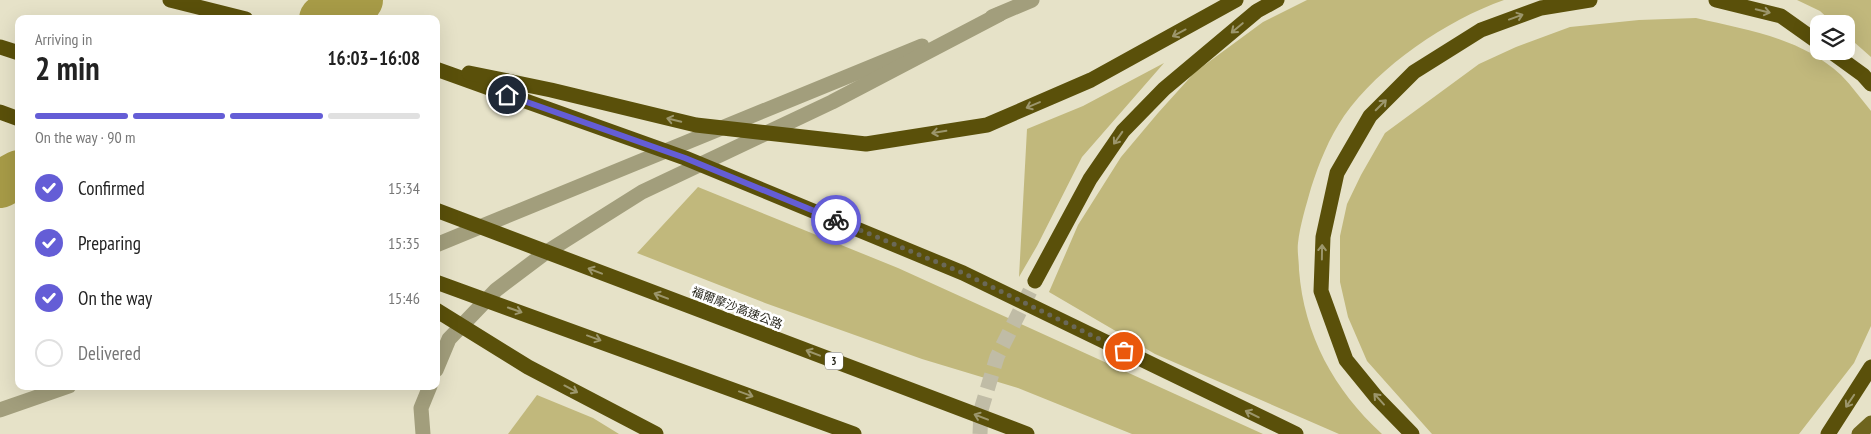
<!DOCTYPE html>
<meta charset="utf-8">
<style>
:root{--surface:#fff;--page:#f2f2f2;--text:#222;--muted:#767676;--line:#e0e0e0;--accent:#645dd6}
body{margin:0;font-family:"PT Sans Narrow","Noto Sans TC",sans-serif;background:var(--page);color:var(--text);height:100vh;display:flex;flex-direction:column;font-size:19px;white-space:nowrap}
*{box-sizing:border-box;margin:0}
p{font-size:16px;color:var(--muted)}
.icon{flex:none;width:28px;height:28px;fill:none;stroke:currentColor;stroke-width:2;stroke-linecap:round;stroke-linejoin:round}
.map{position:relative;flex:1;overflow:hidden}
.panel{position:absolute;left:15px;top:15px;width:425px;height:375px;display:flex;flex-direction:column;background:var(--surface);border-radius:10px;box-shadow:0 5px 20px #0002}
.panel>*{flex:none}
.controls{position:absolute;left:1810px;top:15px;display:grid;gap:10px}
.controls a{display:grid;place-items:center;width:45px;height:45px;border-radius:10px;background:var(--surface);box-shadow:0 5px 20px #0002;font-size:25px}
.pin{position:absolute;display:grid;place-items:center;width:42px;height:42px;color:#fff;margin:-21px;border:2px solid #fff;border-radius:50%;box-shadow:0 1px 5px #0007}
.courier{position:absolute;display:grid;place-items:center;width:50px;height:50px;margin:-25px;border:4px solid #645dd6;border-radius:50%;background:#fff;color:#222;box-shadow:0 1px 6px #0007}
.headline em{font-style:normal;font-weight:800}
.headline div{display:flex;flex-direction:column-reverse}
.headline{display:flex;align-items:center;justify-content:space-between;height:85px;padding:0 20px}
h1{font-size:32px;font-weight:800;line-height:38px}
.bar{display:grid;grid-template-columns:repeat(4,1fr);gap:8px 5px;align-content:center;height:60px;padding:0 20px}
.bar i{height:6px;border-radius:4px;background:var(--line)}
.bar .on{background:var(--accent)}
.bar p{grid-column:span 4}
ol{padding:0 20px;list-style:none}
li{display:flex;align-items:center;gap:15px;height:55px}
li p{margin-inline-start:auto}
li .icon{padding:5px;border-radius:50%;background:var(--accent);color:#fff;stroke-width:4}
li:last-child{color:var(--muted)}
li i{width:28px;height:28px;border:2px solid var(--line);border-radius:50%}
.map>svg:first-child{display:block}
</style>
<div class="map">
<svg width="1871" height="434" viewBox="0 0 1871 434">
<rect width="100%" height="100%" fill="#e6e2c8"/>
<g fill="#c1b87c">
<path d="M1307,0h197c-57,20 -125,66 -160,116 -15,22 -25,47 -33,72 -5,18 -11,37 -13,55 -1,8 1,18 1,27 5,65 35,120 83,164h-43l-184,-80 -106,-62 29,-67 43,-68 37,-44 37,-41 68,-50z"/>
<path d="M1797,0h74v57l-25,-22v-11h-12l-14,-13z"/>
<path d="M1696,18c52,12 105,20 145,57 11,11 20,24 30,36v215l-17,37 -55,71h-367l-65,-73 -19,-44 -8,-35v-46l7,-32 14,-29 24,-42 94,-69 37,-17 54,-20 69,-7z"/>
<path d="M1164,63l-82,94 -45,89 -18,31 8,-148 56,-23z"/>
<path d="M698,187l200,81 365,166h-131l-114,-46 -96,-29 -157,-56 -128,-50z"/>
<path d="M537,395l56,23 26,16h-111z"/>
</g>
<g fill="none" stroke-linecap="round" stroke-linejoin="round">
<g stroke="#a79b47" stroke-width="48">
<path d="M323,19l36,-19"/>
<path d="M0,184l19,-10"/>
</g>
<path stroke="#c0bca6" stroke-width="15" stroke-dasharray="15 8" stroke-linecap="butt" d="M980,434l1,-24 16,-53 38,-76"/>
<g stroke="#a29e7c" stroke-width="15">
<path d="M992,17l40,-17"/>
<path d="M436,245l486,-199"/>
<path d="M436,370l13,-31 47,-49 49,-37 97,-61 190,-90 168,-88"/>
<path d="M0,410l69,-24"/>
<path d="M423,434l-2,-26 9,-22"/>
</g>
<path stroke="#6f651e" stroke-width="15" d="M1859,434l12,-11"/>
<g stroke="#5a500a" stroke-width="15">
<path d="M170,0l76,19"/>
<path d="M1716,0l65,16 38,27"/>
<path d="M0,47l19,6"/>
<path d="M1830,51l33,24 8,9"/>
<path d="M436,69l249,89 278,115 333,161"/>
<path d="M469,73l82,17 145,35 170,19 121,-19 104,-45 145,-80"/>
<path d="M0,112l19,7"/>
<path d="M436,210l591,224"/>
<path d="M1035,281l55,-102 33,-48 41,-42 93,-78 20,-11"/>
<path d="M436,282l418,152"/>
<path d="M436,310l92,57 128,67"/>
<path d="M1412,434l-35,-36 -31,-38 -25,-69 2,-54 14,-64 33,-57 44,-44 67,-42 60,-22 49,-8"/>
<path d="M1828,434l43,-67"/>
</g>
</g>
<defs><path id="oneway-shaft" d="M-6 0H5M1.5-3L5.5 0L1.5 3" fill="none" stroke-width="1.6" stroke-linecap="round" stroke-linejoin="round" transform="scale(1.25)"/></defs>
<g stroke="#9c966c">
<use href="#oneway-shaft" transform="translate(1763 11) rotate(14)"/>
<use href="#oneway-shaft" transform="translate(1516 17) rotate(-20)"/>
<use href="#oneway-shaft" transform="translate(1237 28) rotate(140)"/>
<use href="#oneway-shaft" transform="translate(1179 33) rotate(152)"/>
<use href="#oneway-shaft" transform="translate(1033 105) rotate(157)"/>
<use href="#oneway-shaft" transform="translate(1381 105) rotate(-45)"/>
<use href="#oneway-shaft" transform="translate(674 120) rotate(-166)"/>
<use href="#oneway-shaft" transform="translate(939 132) rotate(171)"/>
<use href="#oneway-shaft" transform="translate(1118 138) rotate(125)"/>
<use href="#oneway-shaft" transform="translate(1322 252) rotate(-89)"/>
<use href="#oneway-shaft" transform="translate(595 271) rotate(-159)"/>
<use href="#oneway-shaft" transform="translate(661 296) rotate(-159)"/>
<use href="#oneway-shaft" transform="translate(515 310) rotate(19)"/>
<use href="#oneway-shaft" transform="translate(594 338) rotate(20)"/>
<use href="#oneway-shaft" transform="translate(813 353) rotate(-159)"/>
<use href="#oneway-shaft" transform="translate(571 389) rotate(28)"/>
<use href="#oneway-shaft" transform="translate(746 394) rotate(20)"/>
<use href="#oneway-shaft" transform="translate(1379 399) rotate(-132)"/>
<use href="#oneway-shaft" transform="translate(1850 401) rotate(124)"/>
<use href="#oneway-shaft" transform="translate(1252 414) rotate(-154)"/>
<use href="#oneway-shaft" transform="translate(981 417) rotate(-159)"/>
</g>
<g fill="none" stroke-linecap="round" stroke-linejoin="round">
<path stroke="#6a6858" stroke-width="5" stroke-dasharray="0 9" d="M836,220l127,53 161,78"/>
<path stroke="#645dd6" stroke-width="6" d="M507,95l178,63 151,62"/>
</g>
<g text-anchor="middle" stroke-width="5" stroke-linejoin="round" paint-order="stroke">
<rect fill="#fff" stroke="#686760" stroke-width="1" x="825" y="352.5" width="18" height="17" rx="4"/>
<g font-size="11" font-weight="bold" fill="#27261c">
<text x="834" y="365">3</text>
</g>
<g font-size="12" fill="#27261c" stroke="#fff">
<text transform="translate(737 308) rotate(21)" y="4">福爾摩沙高速公路</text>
</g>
</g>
</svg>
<div class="controls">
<a><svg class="icon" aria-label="layers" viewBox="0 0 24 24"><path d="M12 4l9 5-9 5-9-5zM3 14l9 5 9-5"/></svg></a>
</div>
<div class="pin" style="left:1124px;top:351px;background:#ea580c"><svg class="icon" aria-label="bag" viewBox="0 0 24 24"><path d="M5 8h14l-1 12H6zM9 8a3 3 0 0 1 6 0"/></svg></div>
<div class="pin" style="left:507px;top:95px;background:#1f2937"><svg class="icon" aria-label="home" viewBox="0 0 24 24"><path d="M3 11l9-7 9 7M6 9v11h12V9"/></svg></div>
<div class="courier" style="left:836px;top:220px"><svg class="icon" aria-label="bike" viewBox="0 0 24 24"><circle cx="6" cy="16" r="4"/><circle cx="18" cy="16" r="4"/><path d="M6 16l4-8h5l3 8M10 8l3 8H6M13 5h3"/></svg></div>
<section class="panel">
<div class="headline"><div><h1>2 min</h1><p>Arriving in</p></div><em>16:03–16:08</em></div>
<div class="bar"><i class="on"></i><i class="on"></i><i class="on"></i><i></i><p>On the way · 90 m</p></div>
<ol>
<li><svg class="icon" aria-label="check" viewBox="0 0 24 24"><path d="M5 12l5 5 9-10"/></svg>Confirmed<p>15:34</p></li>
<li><svg class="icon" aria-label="check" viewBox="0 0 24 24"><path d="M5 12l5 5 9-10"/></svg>Preparing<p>15:35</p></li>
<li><svg class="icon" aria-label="check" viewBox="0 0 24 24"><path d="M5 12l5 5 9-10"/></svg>On the way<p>15:46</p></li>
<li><i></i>Delivered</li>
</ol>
</section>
</div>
